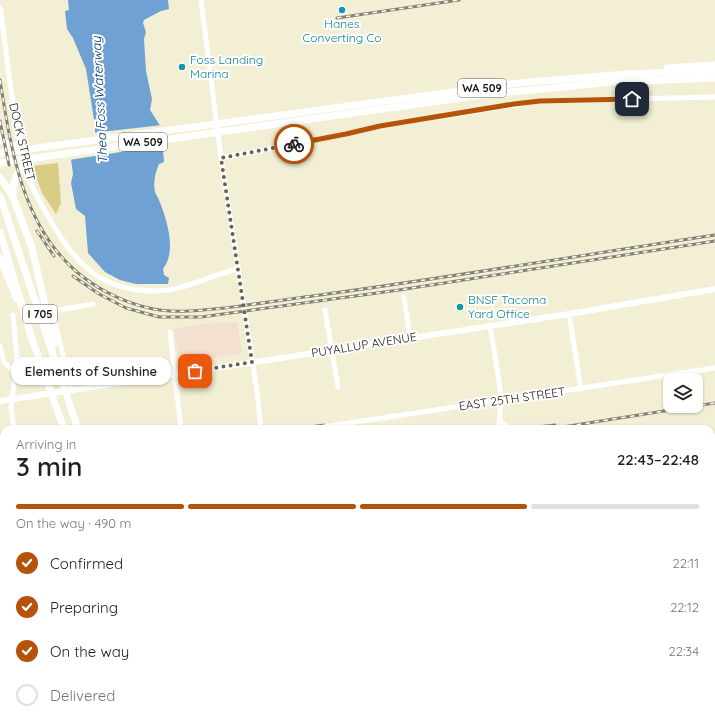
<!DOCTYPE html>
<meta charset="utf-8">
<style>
:root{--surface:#fff;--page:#f6f6f6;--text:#202124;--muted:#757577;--line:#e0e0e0;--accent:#b45309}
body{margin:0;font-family:Quicksand,sans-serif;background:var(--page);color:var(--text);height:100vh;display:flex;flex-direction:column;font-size:15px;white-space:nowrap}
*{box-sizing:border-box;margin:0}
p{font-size:13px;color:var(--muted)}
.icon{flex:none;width:22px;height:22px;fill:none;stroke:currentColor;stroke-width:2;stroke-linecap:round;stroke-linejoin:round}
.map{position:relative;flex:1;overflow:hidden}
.sheet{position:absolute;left:0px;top:425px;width:715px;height:300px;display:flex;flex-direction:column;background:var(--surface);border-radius:12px 12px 0 0;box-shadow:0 1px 3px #0004}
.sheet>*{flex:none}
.buttons{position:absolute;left:663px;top:373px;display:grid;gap:8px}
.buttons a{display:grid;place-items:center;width:40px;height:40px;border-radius:8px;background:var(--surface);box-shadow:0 1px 3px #0004;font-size:20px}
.pin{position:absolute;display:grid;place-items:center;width:34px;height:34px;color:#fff;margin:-17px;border-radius:8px;box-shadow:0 2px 6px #0006}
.courier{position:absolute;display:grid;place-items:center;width:40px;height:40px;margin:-20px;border:3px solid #b45309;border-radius:50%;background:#fff;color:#222;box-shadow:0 1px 5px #0007}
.bubble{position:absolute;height:28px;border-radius:12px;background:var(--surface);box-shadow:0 1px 3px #0004;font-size:13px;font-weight:600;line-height:28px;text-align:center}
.headline em{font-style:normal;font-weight:600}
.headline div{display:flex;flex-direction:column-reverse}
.headline{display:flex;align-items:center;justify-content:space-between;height:68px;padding:0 16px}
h1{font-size:26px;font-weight:600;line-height:30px}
.bar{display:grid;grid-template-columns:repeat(4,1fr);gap:6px 4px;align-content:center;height:48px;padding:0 16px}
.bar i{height:5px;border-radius:3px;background:var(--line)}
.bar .selected{background:var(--accent)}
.bar p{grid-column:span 4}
ol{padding:0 16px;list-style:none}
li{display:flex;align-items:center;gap:12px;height:44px}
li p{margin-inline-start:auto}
li .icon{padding:4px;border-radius:50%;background:var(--accent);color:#fff;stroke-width:4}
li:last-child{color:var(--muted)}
li i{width:22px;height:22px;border:2px solid var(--line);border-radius:50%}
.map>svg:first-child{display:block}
</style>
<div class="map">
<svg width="715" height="725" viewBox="0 0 715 725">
<rect width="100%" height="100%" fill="#f3efd4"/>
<path fill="#f3e0d0" d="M237,322l5,31 -63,10 -5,-34 28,-5z"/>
<g fill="#d9cc84">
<path d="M58,163l3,40 -5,11 -14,-21 -10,-27z"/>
<path d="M715,643v82h-109l6,-4h99v-76z"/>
</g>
<path fill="#6fa1d5" d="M68,0h100l1,9 -8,2 -17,9 -1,3 3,9 -2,7 2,32 6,28 -2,11 11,17 3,35 -5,2c-4,9 -6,19 -4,28 1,3 3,5 4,8 8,20 18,51 4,69l1,6 5,3 -1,6h-32l-16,-4 -15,-8 -17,-19 -3,-37 -9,-7 -5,-26 2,-9 -2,-15 24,-26v-7l-9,-57 -13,-31 -6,-9 -2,-18 4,-1z"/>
<path fill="#f3efd4" d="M162,125l4,20 -97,15 6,-12 10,-6 7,-9z"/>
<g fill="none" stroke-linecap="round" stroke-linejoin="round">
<g stroke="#fff" stroke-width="5">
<path d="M201,0l20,158 36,233 4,38"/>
<path d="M0,7c7,45 10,90 20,135 2,10 4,22 7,32 7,19 17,36 28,54 24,40 49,62 98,63 30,1 56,-16 85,-22"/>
<path d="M221,158l126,-24 33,-8 160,-25 175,-4"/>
<path d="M404,297l6,41"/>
<path d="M325,310l13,77"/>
<path d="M569,314l12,75"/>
<path d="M13,315l4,41 -2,17"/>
<path d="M490,326c5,33 15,69 8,103"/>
<path d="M170,332l11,97"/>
<path d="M0,346l4,16 11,11 -4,35 3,21"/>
<path d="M72,391l-18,-72v-6l5,-3 34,-6"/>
<path d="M500,421l8,6v2"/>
<path d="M309,429l406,-61"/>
<path d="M711,445l4,-1"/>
<path d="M0,476l4,-1"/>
<path d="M711,578l4,-3"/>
<path d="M0,631h4"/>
<path d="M0,708h4"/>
<path d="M58,721l1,4"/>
<path d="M307,721v4"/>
<path d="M442,725l5,-4"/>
<path d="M478,725l6,-4"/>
</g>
<g stroke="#fff" stroke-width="6">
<path d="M0,401l569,-87 146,-25"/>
<path d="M0,554h4"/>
</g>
<g stroke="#fff" stroke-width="7">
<path d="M667,68l48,-3"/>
<path d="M0,139l7,5 15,3"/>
<path d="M0,153l519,-70 107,-9 89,-3"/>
<path d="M0,163l489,-69 124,-12 102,-4"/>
<path d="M0,177l13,20 19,51 22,96"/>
<path d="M13,194c-1,-16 6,-27 20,-35"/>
<path d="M0,196l78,233"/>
<path d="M0,232l30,101 34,96"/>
<path d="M0,258l17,41"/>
<path d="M711,599l4,-3"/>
<path d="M711,618l4,-3"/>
<path d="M81,721l1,4"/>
<path d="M142,721l1,4"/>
<path d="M175,721v4"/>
<path d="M109,725l1,-4"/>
<path d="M125,725v-4"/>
<path d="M157,725l1,-4"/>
<path d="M517,725l6,-4"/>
<path d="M544,725l6,-4"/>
</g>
<g stroke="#84816f" stroke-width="1">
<path d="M290,429l34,-5"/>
<path d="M0,481l4,-1"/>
</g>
<g stroke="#84816f" stroke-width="3">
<g id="rail">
<path d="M337,18l122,-18"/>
<path d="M0,80c11,69 22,146 78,193 23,19 53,33 82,37 22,3 44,0 65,-2 32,-4 63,-9 95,-13 132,-18 263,-40 395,-60"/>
<path d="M0,121l9,44"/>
<path d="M37,231l17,25"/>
<path d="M73,276l26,18 27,14 33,9h42l198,-27 316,-49"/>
<path d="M520,429l35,-4"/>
<path d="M550,429l165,-26"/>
<path d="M0,517l4,-1"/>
<path d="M118,721v2"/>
</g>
</g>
<use href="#rail" stroke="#fff" stroke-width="1.5" stroke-dasharray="4.5" stroke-linecap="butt"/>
</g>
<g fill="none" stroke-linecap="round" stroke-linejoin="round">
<path stroke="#656353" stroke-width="4" stroke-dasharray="0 7.2" d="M195,371l57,-9 -31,-204 73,-14"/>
<path stroke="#b45309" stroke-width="5" d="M294,144l52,-10 34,-8 134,-22 26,-3 92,-2"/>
</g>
<g fill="#0f9aa8" stroke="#fff" stroke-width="1.5">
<circle cx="342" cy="10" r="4"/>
<circle cx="182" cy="67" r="4"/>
<circle cx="460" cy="307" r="4"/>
</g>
<g text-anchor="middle" stroke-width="4" stroke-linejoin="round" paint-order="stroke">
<g fill="#fff" stroke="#5e5d56" stroke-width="1">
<rect x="458" y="79" width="48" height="18" rx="3"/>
<rect x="119" y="133" width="48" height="18" rx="3"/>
<rect x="23" y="305" width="34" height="18" rx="3"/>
</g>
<g font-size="11" font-weight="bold" fill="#19170e">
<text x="482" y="92">WA 509</text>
<text x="143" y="146">WA 509</text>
<text x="40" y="318">I 705</text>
</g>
<g font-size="12" fill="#0d838f" stroke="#fff" text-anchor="start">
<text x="342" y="28" text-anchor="middle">Hanes<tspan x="342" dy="14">Converting Co</tspan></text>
<text x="190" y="64">Foss Landing<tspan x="190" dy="14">Marina</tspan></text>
<text x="468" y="304">BNSF Tacoma<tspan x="468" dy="14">Yard Office</tspan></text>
</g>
<g font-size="12" fill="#19170e" stroke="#fff">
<text transform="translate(22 142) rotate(77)" y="4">DOCK STREET</text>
<text transform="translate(364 345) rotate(-9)" y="4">PUYALLUP AVENUE</text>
<text transform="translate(512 399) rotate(-8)" y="4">EAST 25TH STREET</text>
</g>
<g font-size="13" font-style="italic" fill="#003a6a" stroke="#fff">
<text transform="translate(99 100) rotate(-93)" y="5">Thea Foss Waterway</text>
</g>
</g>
</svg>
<div class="buttons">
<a><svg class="icon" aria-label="layers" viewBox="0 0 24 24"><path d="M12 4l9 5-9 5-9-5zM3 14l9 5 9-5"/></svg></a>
</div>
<div class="pin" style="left:195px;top:371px;background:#ea580c"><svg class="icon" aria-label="bag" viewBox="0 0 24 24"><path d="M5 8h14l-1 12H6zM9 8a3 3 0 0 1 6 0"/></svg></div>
<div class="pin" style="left:632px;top:99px;background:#1f2937"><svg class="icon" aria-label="home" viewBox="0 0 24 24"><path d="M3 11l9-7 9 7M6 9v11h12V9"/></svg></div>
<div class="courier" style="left:294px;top:144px"><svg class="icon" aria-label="bike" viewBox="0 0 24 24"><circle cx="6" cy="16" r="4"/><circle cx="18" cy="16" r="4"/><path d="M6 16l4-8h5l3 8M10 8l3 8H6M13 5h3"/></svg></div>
<div class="bubble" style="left:11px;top:357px;width:160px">Elements of Sunshine</div>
<section class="sheet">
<div class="headline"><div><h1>3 min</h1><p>Arriving in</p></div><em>22:43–22:48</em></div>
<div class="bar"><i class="selected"></i><i class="selected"></i><i class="selected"></i><i></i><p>On the way · 490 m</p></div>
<ol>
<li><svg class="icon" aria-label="check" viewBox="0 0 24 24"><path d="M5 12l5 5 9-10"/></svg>Confirmed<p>22:11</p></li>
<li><svg class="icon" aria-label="check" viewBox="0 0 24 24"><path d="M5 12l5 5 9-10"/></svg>Preparing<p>22:12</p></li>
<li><svg class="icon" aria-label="check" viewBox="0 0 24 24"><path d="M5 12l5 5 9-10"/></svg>On the way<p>22:34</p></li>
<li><i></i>Delivered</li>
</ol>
</section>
</div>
